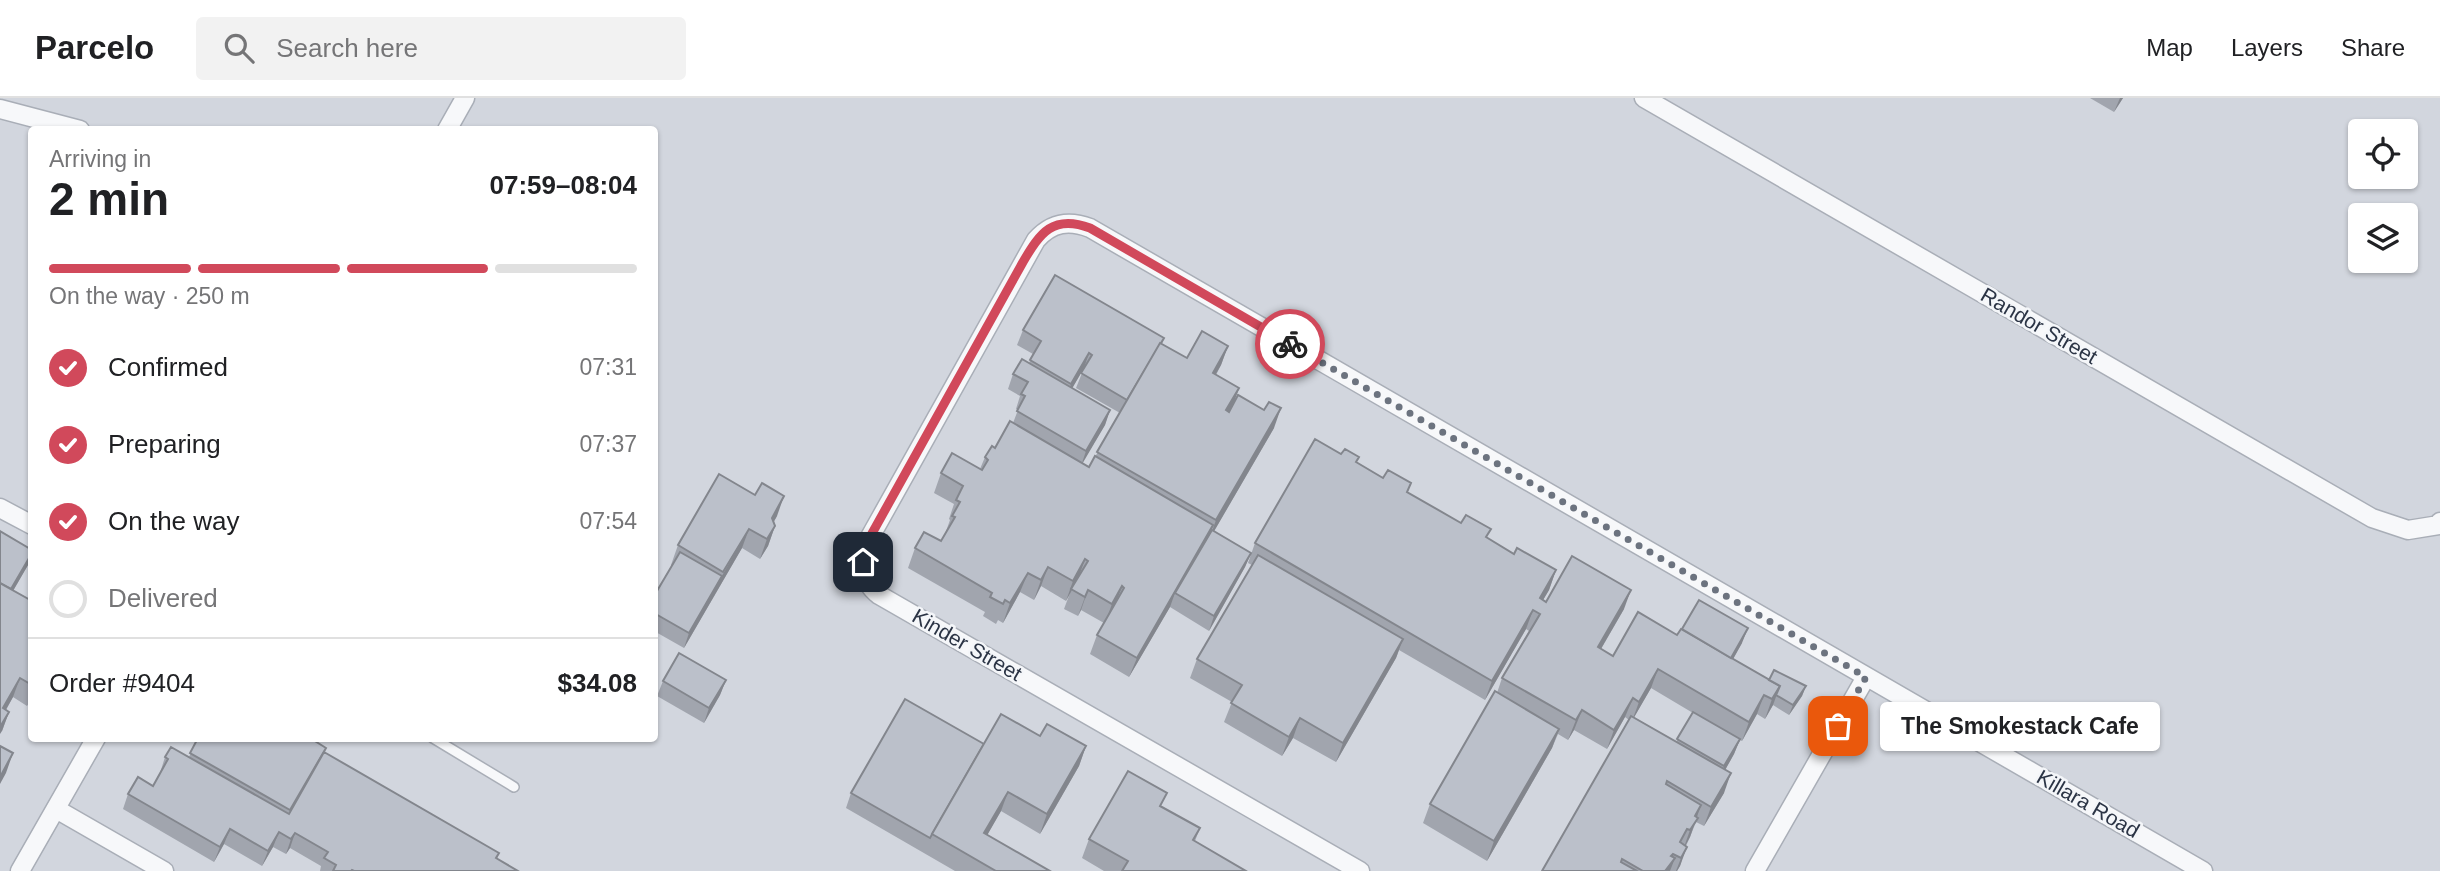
<!DOCTYPE html>
<meta charset="utf-8">
<style>
:root{--surface:#fff;--page:#f2f2f2;--text:#202124;--muted:#757577;--line:#e0e0e0;--accent:#d1495b}
body{margin:0;font-family:Arial,sans-serif;background:var(--page);color:var(--text);height:100vh;display:flex;flex-direction:column;font-size:26px;white-space:nowrap}
*{box-sizing:border-box;margin:0}
p{font-size:23px;color:var(--muted)}
.icon{flex:none;width:38px;height:38px;fill:none;stroke:currentColor;stroke-width:2;stroke-linecap:round;stroke-linejoin:round}
.map{position:relative;flex:1;overflow:hidden}
.details{position:absolute;left:28px;top:28px;width:630px;height:616px;display:flex;flex-direction:column;background:var(--surface);border-radius:7px;box-shadow:0 2px 5px #0004}
.details>*{flex:none}
.buttons{position:absolute;left:2348px;top:21px;display:grid;gap:14px}
.buttons a{display:grid;place-items:center;width:70px;height:70px;border-radius:7px;background:var(--surface);box-shadow:0 2px 5px #0004;font-size:35px}
.pin{position:absolute;display:grid;place-items:center;width:60px;height:60px;color:#fff;margin:-30px;border-radius:14px;box-shadow:0 4px 10px #0006}
.courier{position:absolute;display:grid;place-items:center;width:70px;height:70px;margin:-35px;border:5px solid #d1495b;border-radius:50%;background:#fff;color:#222;box-shadow:0 2px 9px #0007}
.bubble{position:absolute;height:49px;border-radius:7px;background:var(--surface);box-shadow:0 2px 5px #0004;font-size:23px;font-weight:800;line-height:49px;text-align:center}
.headline em{font-style:normal;font-weight:800}
.headline div{display:flex;flex-direction:column-reverse}
.headline{display:flex;align-items:center;justify-content:space-between;height:119px;padding:0 21px}
h1{font-size:46px;font-weight:800;line-height:52px}
.bar{display:grid;grid-template-columns:repeat(4,1fr);gap:10px 7px;align-content:center;height:84px;padding:0 21px}
.bar i{height:9px;border-radius:5px;background:var(--line)}
.bar .on{background:var(--accent)}
.bar p{grid-column:span 4}
.line{display:flex;align-items:center;gap:18px;padding:0 21px;border-top:2px solid var(--line)}
.line div{flex:1}
ol{padding:0 21px;list-style:none}
li{display:flex;align-items:center;gap:21px;height:77px}
li p{margin-inline-start:auto}
li .icon{padding:7px;border-radius:50%;background:var(--accent);color:#fff;stroke-width:4}
li:last-child{color:var(--muted)}
li i{width:38px;height:38px;border:4px solid var(--line);border-radius:50%}
header{display:flex;align-items:center;gap:42px;box-sizing:border-box;height:98px;padding:0 35px;background:var(--surface);border-bottom:2px solid var(--line)}
header strong{font-size:33px}
nav{display:flex;gap:38px;margin-inline-start:auto;font-size:24px}
.search{width:490px;height:63px;background:var(--page);display:flex;align-items:center;gap:18px;box-sizing:border-box;padding:0 24px;border-radius:7px;color:var(--muted);font-size:26px}
.map>svg:first-child{display:block}
</style>
<header>
<strong>Parcelo</strong>
<div class="search"><svg class="icon" aria-label="search" viewBox="0 0 24 24"><circle cx="10" cy="10" r="6"/><path d="M15 15l6 6"/></svg>Search here</div>
<nav><a>Map</a><a>Layers</a><a>Share</a></nav>
</header>
<div class="map">
<svg width="2440" height="773" viewBox="0 0 2440 773">
<rect width="100%" height="100%" fill="#e4e7ec"/>
<path fill="#d2d6de" fill-rule="evenodd" d="M0,0h2440v773h-2440zM32,32h622v608h-622zM2361,33h45v46h-45zM2361,117h45v46h-45z"/>
<g fill="none" stroke-linecap="round" stroke-linejoin="round">
<g stroke="#a9aeb7" stroke-width="12">
<path id="service" d="M433,640l81,49"/>
</g>
<g stroke="#a9aeb7" stroke-width="21">
<g id="minor">
<path d="M1644,0l728,420 36,12 31,-5 1,-3"/>
<path d="M0,11l80,21"/>
<path d="M447,32l18,-32"/>
<path d="M0,410l32,17"/>
<path d="M56,711l108,62"/>
<path d="M20,773l76,-133"/>
<path d="M1360,773l-481,-276c-20,-16 -18,-35 -9,-58l166,-297c16,-18 33,-20 54,-12l1113,643"/>
<path d="M1755,773l111,-194"/>
</g>
</g>
<use href="#service" stroke="#f7f8fa" stroke-width="9"/>
<use href="#minor" stroke="#f7f8fa" stroke-width="18"/>
</g>
<g fill="#a1a5ae" fill-rule="evenodd">
<path d="M2090,0h33l-9,14z"/>
<path d="M1023,232l141,8 -2,6 25,14 41,-12 -7,19 -5,10 23,13 -7,18 42,22 -60,103 37,22 -6,14 -36,64 -39,-24 -41,70 -39,-23 7,-19 7,-12 -23,-13 -3,6 -14,-7 6,-16 -4,8 -25,-15 -7,14 -14,-8 -17,31 -5,-3 -2,4 -13,-8 2,-4 -77,-44 7,-20 26,-7 4,-7 5,-14 -1,-1 5,-15 -20,-11 7,-20 39,-4 5,-12 10,-9 18,-25 5,-13 -2,-1 4,-13 -12,-7 5,-15 16,-11 4,-9 -16,-9zM1084,270l-8,20 44,25 -25,44 -6,10 -7,-4 23,-38 5,-15 -38,-22z"/>
<path d="M1357,365l157,91 42,16 -7,20 -6,10 3,2 78,7 -23,40 12,7 64,-21 65,8 -9,16 36,21 37,6 -4,10 -13,19 -16,-10 -8,14 -8,-5 -15,27 -2,-1 -6,14 -9,16 -1,23 -20,33 -8,-4 -6,15 -4,9 -6,20 -3,5h-135l87,-151 -4,-3 -18,32 -33,-19 -6,10 -10,-6 -6,14 -65,113 -64,-38 7,-19 67,-111 5,-15 27,-47 -3,-2 -41,71 -86,-50 -3,8 -60,104 -43,-24 -11,18 -58,-34 8,-20 -42,-24 7,-19 55,-94 -4,-2 7,-20zM1651,590l42,25 -17,29 -42,-25z"/>
<path d="M777,418l-4,7 2,3 -7,20 -8,13 -18,-11 -58,100 -30,-17v-35l18,-31h-1l7,-20z"/>
<path d="M0,433l32,19v5l-4,10 -15,26 19,10v98l-5,7 -14,-9 -7,13 3,2 -7,19z"/>
<path d="M726,582l-6,15 -16,28 -47,-27 6,-15z"/>
<path d="M1040,638l46,10 -7,20 -39,68 -39,-23 -14,24 63,36h-95l-109,-63 5,-15 133,-49z"/>
<path d="M194,640h116l16,10 -2,4 175,101 -2,6 21,12h-198l1,-5 -31,-18 -4,6 -13,-7 -11,19 -38,-22 -10,18 -91,-53 5,-15 25,-8 7,-13 5,-16h24l7,-15 -3,-2z"/>
<path d="M1162,709l38,21 -5,13 51,30h-142l-22,-13 7,-19z"/>
</g>
<g fill="#83868d">
<path d="M2120,0h3l-9,14z"/>
<path d="M1228,248l-7,19 -16,28 8,-20z"/>
<path d="M1089,255l-5,15 -18,31 5,-15z"/>
<path d="M1239,290l-7,20 -13,22 7,-20z"/>
<path d="M1281,310l-7,20 -65,112 7,-20z"/>
<path d="M1110,312l-5,15 -24,41 5,-15z"/>
<path d="M784,398l-7,20 -12,21 7,-19z"/>
<path d="M1213,427l-7,20 -31,48 -5,14 -41,70 8,-19z"/>
<path d="M775,428l-7,20 -8,13 7,-20z"/>
<path d="M749,431l-7,19 -58,100 5,-15z"/>
<path d="M32,455l-4,12 -25,43 5,-15z"/>
<path d="M1251,455l-6,14 -36,64 5,-15z"/>
<path d="M1085,461l-7,20 -12,22 7,-20z"/>
<path d="M1048,469l-7,19 -7,14 7,-20z"/>
<path d="M1556,472l-7,20 -13,22 4,-14z"/>
<path d="M1028,475l-8,19 -17,31 7,-20z"/>
<path d="M1122,488l-7,20 -10,17 7,-19z"/>
<path d="M1088,492l-7,20 -3,6 7,-19z"/>
<path d="M1631,492l-7,19 -33,57 7,-19z"/>
<path d="M1533,512l-7,19 -41,71 7,-19z"/>
<path d="M1748,530l-6,15 -19,34 5,-15z"/>
<path d="M1403,541l-7,19 -60,104 7,-19z"/>
<path d="M1658,571l-7,19 -19,33 7,-19z"/>
<path d="M20,580l-7,19 -13,23 3,-12z"/>
<path d="M726,582l-6,15 -16,28 5,-15z"/>
<path d="M1780,588l-7,19 -8,14 7,-20z"/>
<path d="M1806,588l-4,10 -13,19 4,-10z"/>
<path d="M1764,597l-7,19 -15,27 7,-19z"/>
<path d="M1633,600l-8,19 -18,32 7,-19z"/>
<path d="M1582,612l-8,20 -6,10 8,-20z"/>
<path d="M9,614l-7,19 -2,3v-7z"/>
<path d="M1300,620l-7,20 -11,18 7,-19z"/>
<path d="M1559,631l-7,19 -65,113 7,-20z"/>
<path d="M1740,641l-6,15 -15,27 5,-15z"/>
<path d="M1086,648l-7,20 -39,68 7,-20z"/>
<path d="M13,655l-7,20 -6,11v-7z"/>
<path d="M1731,675l-7,20 -20,33 7,-19z"/>
<path d="M1008,694l-7,19 -24,42 7,-20z"/>
<path d="M1701,707l-11,32 -7,13 12,-34z"/>
<path d="M230,731l-6,15 -10,18 6,-15z"/>
<path d="M279,734l-6,15 -11,19 6,-15z"/>
<path d="M295,735l-5,15 -4,6 5,-15z"/>
<path d="M1687,749l-7,19 -3,5h-1l5,-13z"/>
<path d="M1673,756l-4,12 6,-8 -5,13h-5z"/>
</g>
<g fill="#bbc0ca" stroke="#83868d" stroke-width="2">
<path d="M1055,177l109,63 -37,62 -46,-27 11,-18 -3,-2 -18,31 -41,-24 11,-19 -18,-11z"/>
<path d="M1202,233l26,15 -15,27 26,15 -13,22 3,2 9,-17 26,15 5,-8 12,6 -65,112 -119,-68 63,-109 27,15z"/>
<path d="M1022,261l88,51 -24,41 -69,-40 8,-15 -4,-2 7,-12 -15,-8z"/>
<path d="M1010,323l79,46 6,-11 118,69 -76,133 -40,-23 27,-47 -2,-2 -10,18 -24,-14 -3,7 -14,-8 17,-28 -3,-2 -12,22 -25,-14 -7,13 -13,-7 -18,30 -5,-3 -2,4 -13,-7 2,-4 -77,-45 9,-16 17,9 14,-24 -3,-1 8,-14 -4,-2 7,-14 -22,-13 11,-20 30,17 6,-10 -3,-3 7,-11 3,2z"/>
<path d="M1315,341l26,15 4,-5 14,8 -3,5 27,16 5,-8 23,13 -4,9 54,31 5,-8 25,14 -5,8 28,17 3,-6 39,22 -16,28 6,4 26,-46 59,34 -33,57 15,9 25,-44 39,23 4,-6 99,57 -8,13 -8,-4 -15,27 -91,-53 -19,33 -6,-4 -19,32 -32,-20 -6,10 -74,-42 38,-64 -7,-4 -41,71 -237,-138z"/>
<path d="M719,376l36,21 7,-12 22,13 -12,22 3,8 -8,13 -18,-10 -26,43 -45,-27z"/>
<path d="M1212,432l39,23 -37,63 -39,-23z"/>
<path d="M0,433l32,19v3l-21,36 -11,-6z"/>
<path d="M680,454l42,24 -33,57 -35,-20v-17z"/>
<path d="M1258,457l145,84 -60,104 -43,-25 -11,19 -58,-34 11,-18 -45,-26z"/>
<path d="M0,485l32,18v84l-12,-7 -17,30 6,4 -9,15z"/>
<path d="M1699,502l49,28 -17,30 -49,-29z"/>
<path d="M679,555l47,27 -17,28 -46,-27z"/>
<path d="M1774,572l32,16 -13,19 -17,-10 4,-9 -11,-6z"/>
<path d="M1495,593l64,38 -65,112 -64,-37z"/>
<path d="M905,601l79,45 -54,94 -79,-45z"/>
<path d="M1693,614l47,27 -16,27 -47,-27z"/>
<path d="M1001,616l39,22 7,-12 39,22 -39,68 -39,-22 -24,41 66,38h-54l-64,-37z"/>
<path d="M1631,618l100,57 -20,34 -44,-26 -1,3 35,21 -6,11 3,2 -8,12 -3,-1 -7,13 7,5 -6,11 -8,-4 -2,2 4,2 -10,13h-22l-21,-12 -1,3 16,9h-95z"/>
<path d="M198,640h112l16,10 -36,62 -100,-57z"/>
<path d="M0,648l13,7 -13,24z"/>
<path d="M171,649l118,67 35,-62 175,101 -3,5 22,13h-164l-2,-1 -1,1h-18l3,-6 -12,-7 4,-6 -33,-19 -4,6 -12,-7 -11,19 -38,-22 -10,18 -92,-53 10,-17 15,9 15,-27 -3,-2z"/>
<path d="M1128,673l39,22 -7,13 40,22 -7,12 53,31h-124l6,-10 -39,-22z"/>
</g>
<g fill="none" stroke-linecap="round" stroke-linejoin="round">
<path stroke="#6c737f" stroke-width="7" stroke-dasharray="0 12.6" d="M1290,246l576,333 -28,49"/>
<path stroke="#d1495b" stroke-width="9" d="M863,464l7,-25 153,-275c17,-29 30,-48 67,-34l200,116"/>
</g>
<g text-anchor="middle" stroke-width="5" stroke-linejoin="round" paint-order="stroke">
<g font-size="21" fill="#2b3445" stroke="#f4f6f9">
<text transform="translate(2039 228) rotate(30)" y="7">Randor Street</text>
<text transform="translate(967 547) rotate(30)" y="7">Kinder Street</text>
<text transform="translate(2088 706) rotate(30)" y="7">Killara Road</text>
</g>
</g>
</svg>
<div class="buttons">
<a><svg class="icon" aria-label="locate" viewBox="0 0 24 24"><circle cx="12" cy="12" r="6"/><path d="M12 2v4M12 18v4M2 12h4M18 12h4"/></svg></a>
<a><svg class="icon" aria-label="layers" viewBox="0 0 24 24"><path d="M12 4l9 5-9 5-9-5zM3 14l9 5 9-5"/></svg></a>
</div>
<div class="pin" style="left:1838px;top:628px;background:#ea580c"><svg class="icon" aria-label="bag" viewBox="0 0 24 24"><path d="M5 8h14l-1 12H6zM9 8a3 3 0 0 1 6 0"/></svg></div>
<div class="pin" style="left:863px;top:464px;background:#1f2937"><svg class="icon" aria-label="home" viewBox="0 0 24 24"><path d="M3 11l9-7 9 7M6 9v11h12V9"/></svg></div>
<div class="courier" style="left:1290px;top:246px"><svg class="icon" aria-label="bike" viewBox="0 0 24 24"><circle cx="6" cy="16" r="4"/><circle cx="18" cy="16" r="4"/><path d="M6 16l4-8h5l3 8M10 8l3 8H6M13 5h3"/></svg></div>
<div class="bubble" style="left:1880px;top:604px;width:280px">The Smokestack Cafe</div>
<section class="details">
<div class="headline"><div><h1>2 min</h1><p>Arriving in</p></div><em>07:59–08:04</em></div>
<div class="bar"><i class="on"></i><i class="on"></i><i class="on"></i><i></i><p>On the way · 250 m</p></div>
<ol>
<li><svg class="icon" aria-label="check" viewBox="0 0 24 24"><path d="M5 12l5 5 9-10"/></svg>Confirmed<p>07:31</p></li>
<li><svg class="icon" aria-label="check" viewBox="0 0 24 24"><path d="M5 12l5 5 9-10"/></svg>Preparing<p>07:37</p></li>
<li><svg class="icon" aria-label="check" viewBox="0 0 24 24"><path d="M5 12l5 5 9-10"/></svg>On the way<p>07:54</p></li>
<li><i></i>Delivered</li>
</ol>
<div class="line" style="height:91px"><div>Order #9404</div><b>$34.08</b></div>
</section>
</div>
